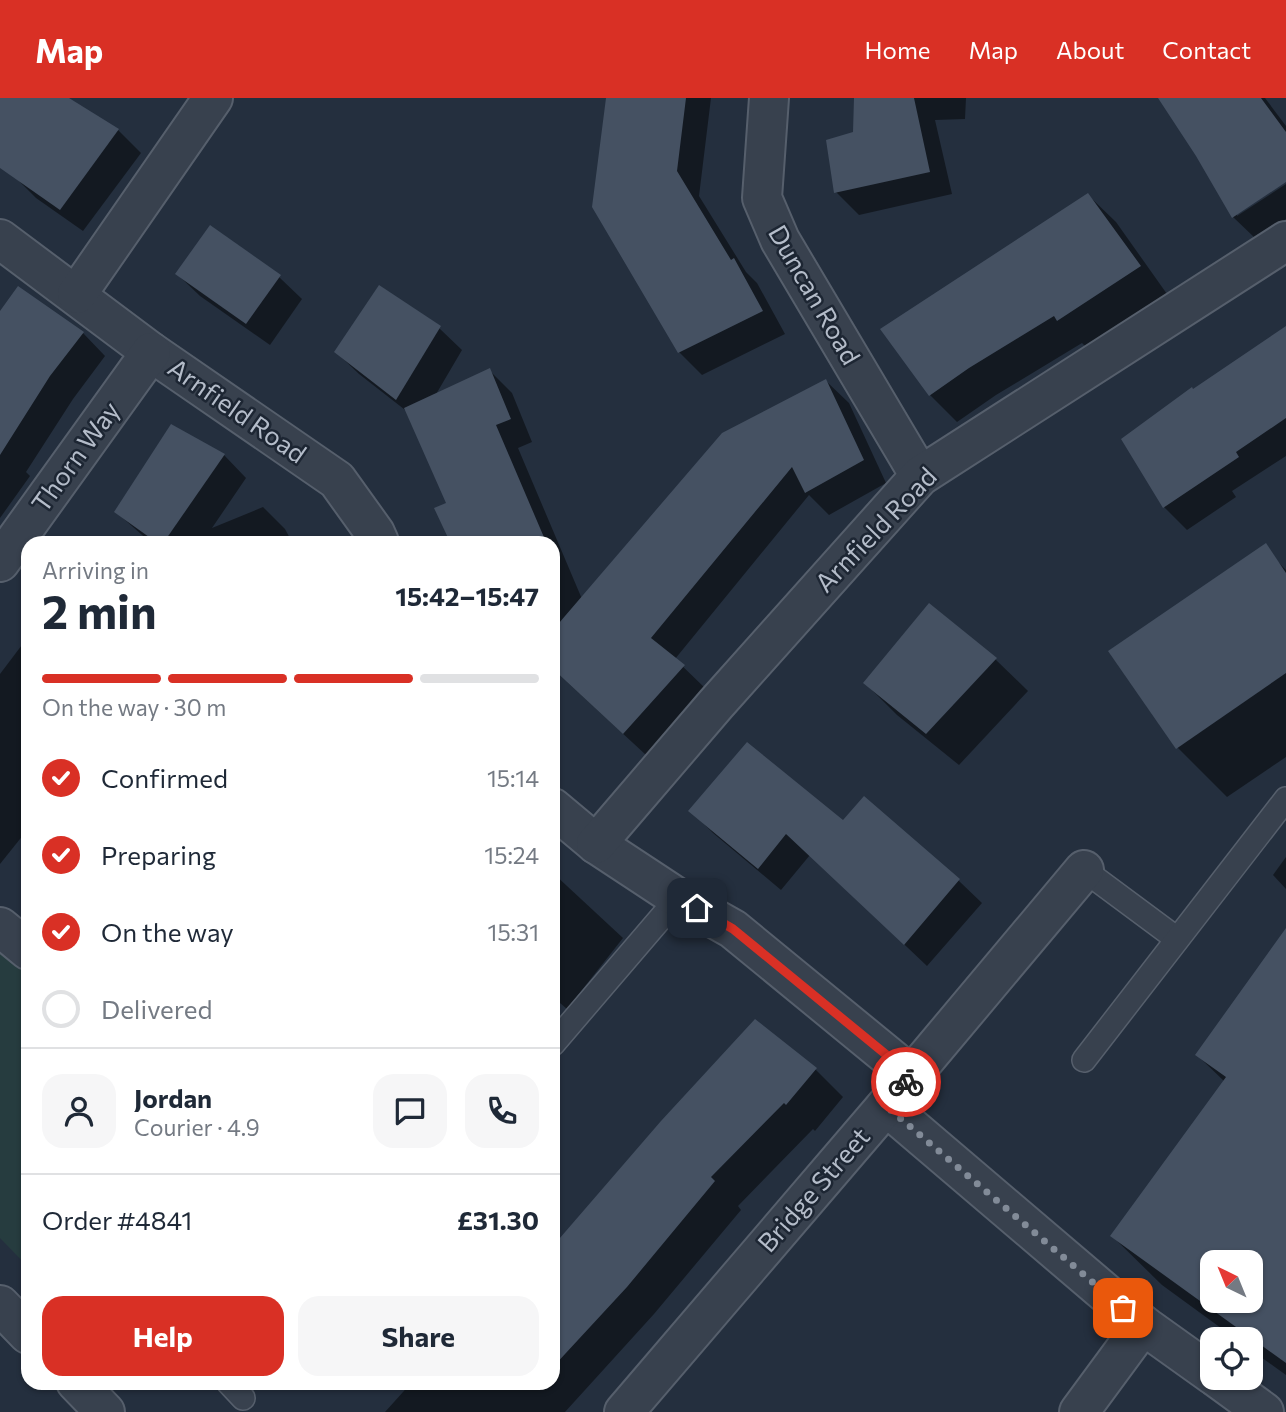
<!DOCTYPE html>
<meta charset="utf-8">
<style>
:root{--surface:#fff;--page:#f6f6f7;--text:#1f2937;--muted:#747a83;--line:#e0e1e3;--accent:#d93025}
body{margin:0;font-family:Commissioner,sans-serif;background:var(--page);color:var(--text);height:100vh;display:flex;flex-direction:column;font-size:26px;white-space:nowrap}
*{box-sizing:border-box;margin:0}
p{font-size:23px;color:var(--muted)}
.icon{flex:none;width:38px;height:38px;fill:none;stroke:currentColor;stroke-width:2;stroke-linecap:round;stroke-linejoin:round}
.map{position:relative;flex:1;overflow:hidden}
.side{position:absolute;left:21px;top:438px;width:539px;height:854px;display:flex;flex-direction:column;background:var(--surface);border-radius:21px;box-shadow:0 2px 5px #0004}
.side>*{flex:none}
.needle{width:46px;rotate:317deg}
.buttons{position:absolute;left:1200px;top:1152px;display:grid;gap:14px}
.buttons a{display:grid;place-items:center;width:63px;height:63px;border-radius:14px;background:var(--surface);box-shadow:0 2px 5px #0004;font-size:35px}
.pin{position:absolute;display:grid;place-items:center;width:60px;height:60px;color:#fff;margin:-30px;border-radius:14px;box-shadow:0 4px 10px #0006}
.courier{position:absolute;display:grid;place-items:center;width:70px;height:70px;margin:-35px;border:5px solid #d93025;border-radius:50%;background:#fff;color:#222;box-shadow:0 2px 9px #0007}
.summary em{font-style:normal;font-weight:700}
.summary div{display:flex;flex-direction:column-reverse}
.summary{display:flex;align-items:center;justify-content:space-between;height:119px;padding:0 21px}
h1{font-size:46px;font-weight:700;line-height:52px}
.bar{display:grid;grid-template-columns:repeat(4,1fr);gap:10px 7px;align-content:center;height:84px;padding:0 21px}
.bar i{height:9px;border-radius:5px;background:var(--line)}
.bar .current{background:var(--accent)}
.bar p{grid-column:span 4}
.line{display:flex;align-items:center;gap:18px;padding:0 21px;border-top:2px solid var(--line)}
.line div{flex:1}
.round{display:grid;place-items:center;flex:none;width:74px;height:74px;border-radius:21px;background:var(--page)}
ol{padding:0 21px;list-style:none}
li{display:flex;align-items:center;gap:21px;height:77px}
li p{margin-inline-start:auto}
li .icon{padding:7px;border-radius:50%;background:var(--accent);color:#fff;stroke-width:4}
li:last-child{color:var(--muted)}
li i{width:38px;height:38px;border:4px solid var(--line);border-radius:50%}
.action{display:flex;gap:14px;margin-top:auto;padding:14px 21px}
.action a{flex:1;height:80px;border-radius:21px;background:var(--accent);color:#fff;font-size:28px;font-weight:700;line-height:80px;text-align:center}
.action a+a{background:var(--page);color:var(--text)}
header{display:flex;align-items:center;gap:42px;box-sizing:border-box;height:98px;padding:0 35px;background:var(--accent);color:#fff}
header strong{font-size:33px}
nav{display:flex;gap:38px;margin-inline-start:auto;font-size:24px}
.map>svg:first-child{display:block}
</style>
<header>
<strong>Map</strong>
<nav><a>Home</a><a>Map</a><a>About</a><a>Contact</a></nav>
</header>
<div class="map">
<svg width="1286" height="1314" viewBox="0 0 1286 1314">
<rect width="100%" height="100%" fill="#242f3e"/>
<path fill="#263c3f" d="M0,851l28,22v296l-28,-29z"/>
<g fill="#0007" fill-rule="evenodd">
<path d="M0,0h66l52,32 23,23 -58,78 -47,-33 -22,-22 -14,-38z"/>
<path d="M608,0h103l-12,98 47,76 11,11 28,51 -83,41 -23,-23z"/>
<path d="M856,0h110l-1,21 -30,1 17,74 -93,21 -23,-23 19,-59z"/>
<path d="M1159,0h106l21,28v54l-49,32v4l49,-32v35l-30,20 -23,-22 -35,-62z"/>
<path d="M1088,97l28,27 51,72 -81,53 -4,-4 -86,52 -39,27 -27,-27z"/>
<path d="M177,176l102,3 23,22 -32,46 -70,-49z"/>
<path d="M0,216l83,19 22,23 -32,43 -47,73 4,4 -30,42z"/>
<path d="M439,230l23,22 -27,46 54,-26 23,23 20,49 -14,6 64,151 244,-218 23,22 37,80 -57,32 -20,-20 -134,164 31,30 -60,66 -93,-86v-127h-101l-16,-33 12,-6 -39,-90 -50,-39 -23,-22z"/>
<path d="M1286,232v126l-54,35 4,6 -49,33 -23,-23 29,-116z"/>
<path d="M224,357l22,23 -34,50 51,-21 22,22 7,13h-142l-34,-30z"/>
<path d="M1263,449l23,23v187l-59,40 -50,-50z"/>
<path d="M28,539v192l-28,35v-190z"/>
<path d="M995,561l33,32 -69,74 -62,-50 -32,-32z"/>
<path d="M864,700l95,83 23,22 -55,63 -117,-111 -29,35 -68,-57 -22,-22 152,11z"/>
<path d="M1286,759v32l-13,-14z"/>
<path d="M553,775l70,65 -56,71 -14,-12z"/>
<path d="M1286,833v444l-35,-25v-11h-15l-74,-54 -50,-49 113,-154 -28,-27zM1213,1164h38v38h-38z"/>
<path d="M815,971l28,28 -28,34 -2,-2 -75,77 3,4 -87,104 -89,98h-180l27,-30h141v-134z"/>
</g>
<g fill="#455162" fill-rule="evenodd">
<path d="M0,0h69l50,31 -59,81 -60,-42z"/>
<path d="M606,0h80l-9,73 54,89 3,-2 29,53 -85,42 -86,-146z"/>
<path d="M854,0h60l16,74 -96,21 -8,-53 27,-8z"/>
<path d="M1158,0h103l25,34v50l-54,36 -36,-62z"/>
<path d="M1088,95l53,73 -84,55 -3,-5 -85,52 -40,28 -49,-67z"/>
<path d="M210,127l71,50 -35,49 -71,-50z"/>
<path d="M379,187l62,41 -45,74 -62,-48z"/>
<path d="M18,188l66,46 -34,44 -50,79v-144z"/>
<path d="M1286,228v92l-50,34 3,5 -76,51 -42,-69 71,-52 1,2z"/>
<path d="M490,270l21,51 -15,6 50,117h-96l-16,-34 12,-5 -42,-95z"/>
<path d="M826,281l38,81 -59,33 -13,-26 -141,171 34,27 -62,69 -70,-65v-39l169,-197z"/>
<path d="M171,326l54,30 -61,88h-8l-42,-30z"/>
<path d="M1266,445l20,30v100l-110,76 -68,-98z"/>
<path d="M929,505l68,55 -71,76 -63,-51z"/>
<path d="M747,644l96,78 21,-24 96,83 -56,66 -118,-111 -28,35 -70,-58z"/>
<path d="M1286,830v435l-176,-127 116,-159 -31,-22zM1213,1164h38v38h-38z"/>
<path d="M755,921l62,49 -31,37 -2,-2 -73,74 4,4 -88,106 -74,80v-121l108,-125z"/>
</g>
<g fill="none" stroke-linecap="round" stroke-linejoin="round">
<g stroke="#565f6c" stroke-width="26">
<g id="service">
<path d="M1084,772l93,69"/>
<path d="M553,946l125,-146"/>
<path d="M1084,962l202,-261"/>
<path d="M228,1284l15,16"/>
</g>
</g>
<g stroke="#565f6c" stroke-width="42">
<g id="minor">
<path d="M769,0l-7,100 18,42 140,236"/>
<path d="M0,141l151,113 186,128 38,53 4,9"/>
<path d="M77,196l136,-196"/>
<path d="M0,464l151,-210"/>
<path d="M553,710l43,36 82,54 55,31 178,146"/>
<path d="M596,746l120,-140 204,-228 366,-235"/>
<path d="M0,829l28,23"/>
<path d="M886,1008l257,219 70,50"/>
<path d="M0,1207l28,29"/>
<path d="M1216,1279l48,35"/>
<path d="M76,1284l29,30"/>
<path d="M624,1314l262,-306 198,-236"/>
<path d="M1079,1314l64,-87"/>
</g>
</g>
<use href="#service" stroke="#38414e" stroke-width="23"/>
<use href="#minor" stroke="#38414e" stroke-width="38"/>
</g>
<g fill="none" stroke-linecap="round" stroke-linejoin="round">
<path stroke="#828b98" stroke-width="7" stroke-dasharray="0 12.6" d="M906,984l-20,24 237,202"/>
<path stroke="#d93025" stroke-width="9" d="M697,810l36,21 178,146 -5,7"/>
</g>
<g text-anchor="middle" stroke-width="5" stroke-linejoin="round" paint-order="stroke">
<g font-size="26" fill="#b4bcc9" stroke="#1d2633">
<text transform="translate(814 197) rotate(60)" y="9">Duncan Road</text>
<text transform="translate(237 313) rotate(35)" y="9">Arnfield Road</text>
<text transform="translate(76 359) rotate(-54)" y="9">Thorn Way</text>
<text transform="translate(876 432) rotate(-46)" y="9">Arnfield Road</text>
<text transform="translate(814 1092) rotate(-49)" y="9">Bridge Street</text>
</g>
</g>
</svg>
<div class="buttons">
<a><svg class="needle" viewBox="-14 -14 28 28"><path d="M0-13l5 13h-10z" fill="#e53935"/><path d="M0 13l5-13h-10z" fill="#747a83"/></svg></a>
<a><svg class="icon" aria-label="locate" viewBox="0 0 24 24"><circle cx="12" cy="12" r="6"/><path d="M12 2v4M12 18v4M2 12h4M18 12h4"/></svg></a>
</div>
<div class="pin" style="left:1123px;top:1210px;background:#ea580c"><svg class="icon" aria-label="bag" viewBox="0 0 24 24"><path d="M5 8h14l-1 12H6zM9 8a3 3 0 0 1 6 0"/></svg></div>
<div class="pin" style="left:697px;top:810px;background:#1f2937"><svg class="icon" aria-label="home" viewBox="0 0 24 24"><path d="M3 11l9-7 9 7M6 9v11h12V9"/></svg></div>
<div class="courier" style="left:906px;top:984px"><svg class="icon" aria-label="bike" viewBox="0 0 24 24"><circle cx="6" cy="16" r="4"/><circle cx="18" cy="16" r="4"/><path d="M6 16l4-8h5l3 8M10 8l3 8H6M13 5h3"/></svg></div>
<section class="side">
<div class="summary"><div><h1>2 min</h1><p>Arriving in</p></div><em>15:42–15:47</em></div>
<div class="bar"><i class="current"></i><i class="current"></i><i class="current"></i><i></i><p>On the way · 30 m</p></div>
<ol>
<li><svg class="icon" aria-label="check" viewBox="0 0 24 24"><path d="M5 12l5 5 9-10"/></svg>Confirmed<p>15:14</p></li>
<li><svg class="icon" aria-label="check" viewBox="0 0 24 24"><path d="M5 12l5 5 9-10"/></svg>Preparing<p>15:24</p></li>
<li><svg class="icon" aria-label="check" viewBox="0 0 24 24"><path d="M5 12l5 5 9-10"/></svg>On the way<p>15:31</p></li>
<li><i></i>Delivered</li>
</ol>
<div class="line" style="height:126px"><a class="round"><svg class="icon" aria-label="person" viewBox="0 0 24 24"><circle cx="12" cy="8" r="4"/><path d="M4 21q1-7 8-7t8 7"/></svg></a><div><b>Jordan</b><p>Courier · 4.9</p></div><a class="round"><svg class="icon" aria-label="chat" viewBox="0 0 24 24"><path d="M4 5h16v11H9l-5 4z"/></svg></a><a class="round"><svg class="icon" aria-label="phone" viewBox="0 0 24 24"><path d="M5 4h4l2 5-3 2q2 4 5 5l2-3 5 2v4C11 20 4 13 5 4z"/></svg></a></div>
<div class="line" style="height:91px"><div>Order #4841</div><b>£31.30</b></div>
<div class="action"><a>Help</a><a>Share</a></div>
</section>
</div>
